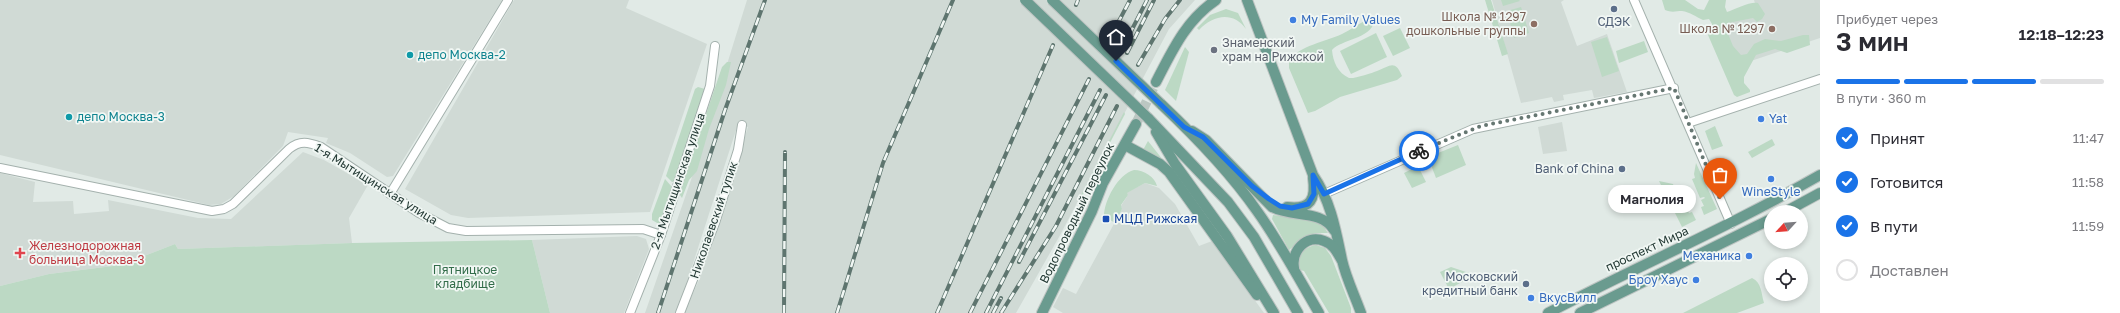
<!DOCTYPE html>
<html lang="ru">
<meta charset="utf-8">
<style>
:root{--surface:#fff;--page:#f2f2f3;--text:#2b2b33;--muted:#7c7c81;--line:#e1e1e2;--accent:#1a73e8}
body{margin:0;font-family:"Golos Text",sans-serif;background:var(--page);color:var(--text);height:100vh;display:flex;flex-direction:column;font-size:15px;white-space:nowrap}
*{box-sizing:border-box;margin:0}
p{font-size:13px;color:var(--muted)}
.icon{flex:none;width:22px;height:22px;fill:none;stroke:currentColor;stroke-width:2;stroke-linecap:round;stroke-linejoin:round}
.map{position:relative;flex:1;overflow:hidden}
.details{display:flex;flex-direction:column;background:var(--surface);width:300px}
.details>*{flex:none}
.needle{width:26px;rotate:244deg}
.fabs{position:absolute;left:1764px;top:205px;display:grid;gap:8px}
.fabs a{display:grid;place-items:center;width:44px;height:44px;border-radius:50%;background:var(--surface);box-shadow:0 2px 6px #0003;font-size:20px}
.pin{position:absolute;display:grid;place-items:center;width:34px;height:34px;color:#fff;margin:-41px -17px;border-radius:50% 50% 50% 0;rotate:-45deg;box-shadow:0 0 4px #0007}
.pin .icon{rotate:45deg}
.courier{position:absolute;display:grid;place-items:center;width:40px;height:40px;margin:-20px;border:3px solid #1a73e8;border-radius:50%;background:#fff;color:#222;box-shadow:0 1px 5px #0007}
.bubble{position:absolute;height:28px;border-radius:14px;background:var(--surface);box-shadow:0 2px 6px #0003;font-size:13px;font-weight:600;line-height:28px;text-align:center}
.head em{font-style:normal;font-weight:600}
.head div{display:flex;flex-direction:column-reverse}
.head{display:flex;align-items:center;justify-content:space-between;height:68px;padding:0 16px}
h1{font-size:26px;font-weight:600;line-height:30px}
.bar{display:grid;grid-template-columns:repeat(4,1fr);gap:6px 4px;align-content:center;height:48px;padding:0 16px}
.bar i{height:5px;border-radius:3px;background:var(--line)}
.bar .on{background:var(--accent)}
.bar p{grid-column:span 4}
ol{padding:0 16px;list-style:none}
li{display:flex;align-items:center;gap:12px;height:44px}
li p{margin-inline-start:auto}
li .icon{padding:4px;border-radius:50%;background:var(--accent);color:#fff;stroke-width:4}
li:last-child{color:var(--muted)}
li i{width:22px;height:22px;border:2px solid var(--line);border-radius:50%}
main{display:flex;flex:1;min-height:0}
.map>svg:first-child{display:block}
</style>
<main>
<div class="map">
<svg width="1820" height="313" viewBox="0 0 1820 313">
<rect width="100%" height="100%" fill="#e1eae6"/>
<g fill="#d0dad5">
<path d="M0,0h502l-109,176 -6,1 -37,-24 -24,-10 2,-5 -40,-6 -5,14 -49,50 -13,8 -12,1 -209,-50z"/>
<path d="M514,0h115l-3,8 81,36 -57,168 -182,6 -17,-3 -46,-26z"/>
<path d="M747,0h448l-26,29 -110,208 -43,76h-332l15,-33 -1,-2 13,-35 37,-116 -10,-3 -61,189h-32l46,-133z"/>
<path d="M1492,0h72l-3,2 16,44 30,-12 20,58 -33,6 -2,-8 -29,5 1,5 -10,2 -2,-5 -31,6z"/>
<path d="M1754,0h66v38l-84,28 -16,-47 36,-12z"/>
<path d="M1562,122l5,29 -24,3 -5,-27z"/>
<path d="M303,152l21,8 44,25 -19,33 3,25 -174,6 -3,-5 -54,21 -72,9 -49,12v-113l35,9 -2,20 40,-1 1,13 35,-3 -1,-11 90,18 33,1z"/>
<path d="M1145,183l14,5 16,16 24,42 13,-5 52,72h-201l-10,-6 10,-19 13,6 46,-85 -1,-3 7,-11 -2,-2z"/>
<path d="M637,236l9,3 3,10 -25,64h-74l-18,-73z"/>
</g>
<g fill="#bcd9c4">
<path d="M1485,0h6l17,54 -6,2z"/>
<path d="M1501,0h18l1,1 -17,5z"/>
<path d="M1662,0h23l13,9 6,1 5,-10h17l-1,7 2,5c8,-3 24,-11 31,-9l7,11 -3,5 -5,3 -4,-4 -25,5 -2,6 7,17 8,9 6,-1 7,-10 11,-5 16,2 22,-6h6l1,10 -23,8 -12,-4 -19,6 -12,22v6l6,7v2l-13,5 -3,-2 -26,-60 4,-11 -3,-5 -6,1c-7,-3 -13,-8 -21,-9 -6,0 -10,2 -17,-1z"/>
<path d="M1521,7l8,26 -15,5 -7,-27z"/>
<path d="M1226,9l12,4 8,16c-13,-18 -33,-14 -47,1l-2,-2 13,-13z"/>
<path d="M1367,20l7,2c-4,17 -32,17 -42,28 1,12 6,23 17,28 5,1 23,-5 28,-7 13,-5 18,-12 25,5l-5,4 -57,17 -25,14 -7,2 -19,-45v-8c12,-15 36,-18 53,-26 9,-4 17,-11 25,-14z"/>
<path d="M1400,28l10,20 -17,8 -10,-20z"/>
<path d="M1376,33l11,24 -36,17 -11,-23z"/>
<path d="M1607,37l12,34 -17,6 -11,-35z"/>
<path d="M1644,41l4,11 -29,11 -3,-12z"/>
<path d="M1185,47l4,5 -13,49 -11,-11z"/>
<path d="M727,62h4l-5,23 -17,44 -12,42 -8,9 -7,18 -2,-3v-4l42,-124z"/>
<path d="M698,87l7,2 -29,92 -4,1 -6,-6 29,-87z"/>
<path d="M1124,112l1,2 -46,88 -1,-1z"/>
<path d="M1715,126l8,20 -11,4 -7,-19z"/>
<path d="M1772,139l3,6 -23,13 -4,-6z"/>
<path d="M1148,141l15,19 -2,2 -18,-12z"/>
<path d="M1458,145l8,20 -30,13 -8,-21z"/>
<path d="M1696,163l21,46 -13,6 -3,-8 3,-1 -3,-6 4,-2 -1,-1 -4,1 -8,-19 3,-1 -1,-4z"/>
<path d="M1418,166l8,16 -14,6 -8,-15z"/>
<path d="M1134,170c10,0 21,7 23,16l-12,-3 -18,10 1,2 -7,10 1,4 -7,14 -11,-7c0,-15 14,-42 30,-46z"/>
<path d="M665,179l7,8 -11,35 -2,2 -7,-4v-6z"/>
<path d="M1659,181l14,3 8,20h3l5,9 3,-1 4,8 -14,7z"/>
<circle cx="1686" cy="193" r="5"/>
<path d="M1273,215l47,6 8,12h-12l-10,3 -17,14 -17,-31z"/>
<path d="M532,240l18,73h-550v-27l49,-12 72,-9 54,-21 3,5 174,-6z"/>
<path d="M1316,245l9,3 6,8 20,52v5h-22l-25,-42 -4,-1c-5,-12 3,-23 16,-25z"/>
<path d="M1451,267l24,8 -26,14 -9,-17z"/>
<path d="M1752,278c10,5 9,15 12,25l-27,10h-54z"/>
</g>
<g fill="none" stroke-linecap="round" stroke-linejoin="round">
<path stroke="#bbc7c2" stroke-width="10" stroke-dasharray="10 5" stroke-linecap="butt" d="M1136,124l20,-42"/>
<g stroke="#a4b1ad" stroke-width="10">
<g id="minor">
<path d="M1634,0l97,224"/>
<path d="M1688,123l132,-44"/>
<path d="M0,168l212,43 12,-2 9,-5 56,-55c11,-9 19,-7 32,-2l98,66 29,15 18,3 177,-2 18,6"/>
<path d="M390,194l118,-194"/>
<path d="M1324,194l149,-65 201,-41"/>
<path d="M630,313l31,-78 49,-149 5,-40"/>
<path d="M680,313l35,-90 23,-73 4,-25"/>
</g>
</g>
<g stroke="#bdc4c2" stroke-width="12">
<g id="major">
<path d="M1247,0l66,175c18,26 23,56 29,85 4,18 13,36 19,53"/>
<path d="M1156,82c16,-31 30,-62 60,-82"/>
<path d="M1161,104c35,33 69,68 96,107 23,32 42,68 62,102"/>
<path d="M1148,118l80,84 26,35 44,76"/>
<path d="M1192,131l14,9 66,67c20,11 49,2 62,23"/>
<path d="M1156,132l19,32 52,72 47,77"/>
<path d="M1125,145l35,19 9,8 88,123"/>
<path d="M1287,207c24,3 29,-8 26,-29"/>
<path d="M1785,212l35,-19"/>
<path d="M1294,268c-3,-17 12,-34 30,-27 9,3 13,11 17,18"/>
<path d="M1042,313l50,-102 11,-28 33,-59"/>
<path d="M1548,313c90,-47 183,-87 272,-138"/>
<path d="M1580,313l191,-94"/>
</g>
</g>
<use href="#minor" stroke="#fff" stroke-width="8"/>
<use href="#major" stroke="#6a9b8f" stroke-width="10"/>
<g stroke="#5e756f" stroke-width="4">
<g id="rail">
<path d="M1076,5l2,-5"/>
<path d="M1110,38l20,-38"/>
<path d="M1122,49l25,-49"/>
<path d="M1127,53l27,-53"/>
<path d="M1138,65l27,-46 15,-19"/>
<path d="M1019,262l87,-167"/>
<path d="M658,313l67,-203 40,-110"/>
<path d="M784,313l1,-161"/>
<path d="M837,313l46,-150 70,-163"/>
<path d="M937,313l116,-268"/>
<path d="M970,313l119,-234"/>
<path d="M986,313l114,-223"/>
<path d="M993,313l8,-15"/>
<path d="M1001,313l55,-87 61,-120"/>
</g>
</g>
<use href="#rail" stroke="#f1f7f4" stroke-width="2.5" stroke-dasharray="8" stroke-linecap="butt"/>
<g stroke="#bdc4c2" stroke-width="12" stroke-linecap="butt">
<g id="major-bridge">
<path d="M1025,0l123,118"/>
<path d="M1052,0l109,104"/>
</g>
</g>
<use href="#major-bridge" stroke="#6a9b8f" stroke-width="10"/>
</g>
<g fill="none" stroke-linecap="round" stroke-linejoin="round">
<path stroke="#667772" stroke-width="4" stroke-dasharray="0 7.2" d="M1419,151l62,-25 193,-38 46,111"/>
<path stroke="#1a73e8" stroke-width="5" d="M1116,61l68,66 19,10 49,49 17,13 11,7 12,2 16,-4 6,-10 -1,-19 11,19 95,-43"/>
</g>
<g fill="#5c6f8a" stroke="#f1f7f4" stroke-width="1.5">
<circle cx="1614" cy="9" r="4"/>
<circle cx="1622" cy="169" r="4"/>
<circle cx="1526" cy="284" r="4"/>
</g>
<g fill="#3f7fe0" stroke="#f1f7f4" stroke-width="1.5">
<circle cx="1293" cy="20" r="4"/>
<circle cx="1761" cy="119" r="4"/>
<circle cx="1771" cy="179" r="4"/>
<circle cx="1749" cy="256" r="4"/>
<circle cx="1696" cy="280" r="4"/>
<circle cx="1531" cy="298" r="4"/>
</g>
<g fill="#8d6e63" stroke="#f1f7f4" stroke-width="1.5">
<circle cx="1534" cy="24" r="4"/>
<circle cx="1772" cy="29" r="4"/>
</g>
<circle fill="#6b7280" stroke="#f1f7f4" stroke-width="1.5" cx="1214" cy="50" r="4"/>
<g fill="#0f9aa8" stroke="#f1f7f4" stroke-width="1.5">
<circle cx="410" cy="55" r="4"/>
<circle cx="69" cy="117" r="4"/>
</g>
<rect fill="#1a4fb4" stroke="#f1f7f4" stroke-width="1.5" x="1102" y="215" width="8" height="8" rx="2"/>
<path fill="#e0444e" stroke="#f1f7f4" stroke-width="1.5" d="M18 247h4v4h4v4h-4v4h-4v-4h-4v-4h4z"/>
<g text-anchor="middle" stroke-width="3.5" stroke-linejoin="round" paint-order="stroke">
<g font-size="12" fill="#785e54" stroke="#f1f7f4" text-anchor="end">
<text x="1526" y="21">Школа № 1297<tspan x="1526" dy="14">дошкольные группы</tspan></text>
<text x="1764" y="33">Школа № 1297</text>
</g>
<g font-size="12" fill="#366cbe" stroke="#f1f7f4" text-anchor="start">
<text x="1301" y="24">My Family Values</text>
<text x="1769" y="123">Yat</text>
<text x="1771" y="196" text-anchor="middle">WineStyle</text>
<text x="1741" y="260" text-anchor="end">Механика</text>
<text x="1688" y="284" text-anchor="end">Броу Хаус</text>
<text x="1539" y="302">ВкусВилл</text>
</g>
<g font-size="12" fill="#4e5e75" stroke="#f1f7f4" text-anchor="end">
<text x="1614" y="26" text-anchor="middle">СДЭК</text>
<text x="1614" y="173">Bank of China</text>
<text x="1518" y="281">Московский<tspan x="1518" dy="14">кредитный банк</tspan></text>
</g>
<g font-size="12" fill="#5b616d" stroke="#f1f7f4" text-anchor="start">
<text x="1222" y="47">Знаменский<tspan x="1222" dy="14">храм на Рижской</tspan></text>
</g>
<g font-size="12" fill="#0d838f" stroke="#f1f7f4" text-anchor="start">
<text x="418" y="59">депо Москва-2</text>
<text x="77" y="121">депо Москва-3</text>
</g>
<g font-size="12" fill="#233934" stroke="#f1f7f4">
<text transform="translate(678 181) rotate(-71)" y="4">2-я Мытищинская улица</text>
<text transform="translate(376 184) rotate(32)" y="4">1-я Мытищинская улица</text>
<text transform="translate(1077 213) rotate(-64)" y="4">Водопроводный переулок</text>
<text transform="translate(714 220) rotate(-71)" y="4">Николаевский тупик</text>
<text transform="translate(1647 249) rotate(-25)" y="4">проспект Мира</text>
</g>
<g font-size="12" fill="#164399" stroke="#f1f7f4" text-anchor="start">
<text x="1114" y="223">МЦД Рижская</text>
</g>
<g font-size="12" fill="#be3a42" stroke="#f1f7f4" text-anchor="start">
<text x="29" y="250">Железнодорожная<tspan x="29" dy="14">больница Москва-3</tspan></text>
</g>
<g font-size="12" fill="#326c49" stroke="#f1f7f4">
<text x="465" y="274">Пятницкое<tspan x="465" dy="14">кладбище</tspan></text>
</g>
</g>
</svg>
<div class="fabs">
<a><svg class="needle" viewBox="-14 -14 28 28"><path d="M0-13l5 13h-10z" fill="#e53935"/><path d="M0 13l5-13h-10z" fill="#7c7c81"/></svg></a>
<a><svg class="icon" aria-label="locate" viewBox="0 0 24 24"><circle cx="12" cy="12" r="6"/><path d="M12 2v4M12 18v4M2 12h4M18 12h4"/></svg></a>
</div>
<div class="pin" style="left:1720px;top:199px;background:#ea580c"><svg class="icon" aria-label="bag" viewBox="0 0 24 24"><path d="M5 8h14l-1 12H6zM9 8a3 3 0 0 1 6 0"/></svg></div>
<div class="pin" style="left:1116px;top:61px;background:#1f2937"><svg class="icon" aria-label="home" viewBox="0 0 24 24"><path d="M3 11l9-7 9 7M6 9v11h12V9"/></svg></div>
<div class="courier" style="left:1419px;top:151px"><svg class="icon" aria-label="bike" viewBox="0 0 24 24"><circle cx="6" cy="16" r="4"/><circle cx="18" cy="16" r="4"/><path d="M6 16l4-8h5l3 8M10 8l3 8H6M13 5h3"/></svg></div>
<div class="bubble" style="left:1608px;top:185px;width:88px">Магнолия</div>
</div>
<section class="details">
<div class="head"><div><h1>3 мин</h1><p>Прибудет через</p></div><em>12:18–12:23</em></div>
<div class="bar"><i class="on"></i><i class="on"></i><i class="on"></i><i></i><p>В пути · 360 m</p></div>
<ol>
<li><svg class="icon" aria-label="check" viewBox="0 0 24 24"><path d="M5 12l5 5 9-10"/></svg>Принят<p>11:47</p></li>
<li><svg class="icon" aria-label="check" viewBox="0 0 24 24"><path d="M5 12l5 5 9-10"/></svg>Готовится<p>11:58</p></li>
<li><svg class="icon" aria-label="check" viewBox="0 0 24 24"><path d="M5 12l5 5 9-10"/></svg>В пути<p>11:59</p></li>
<li><i></i>Доставлен</li>
</ol>
</section>
</main>
